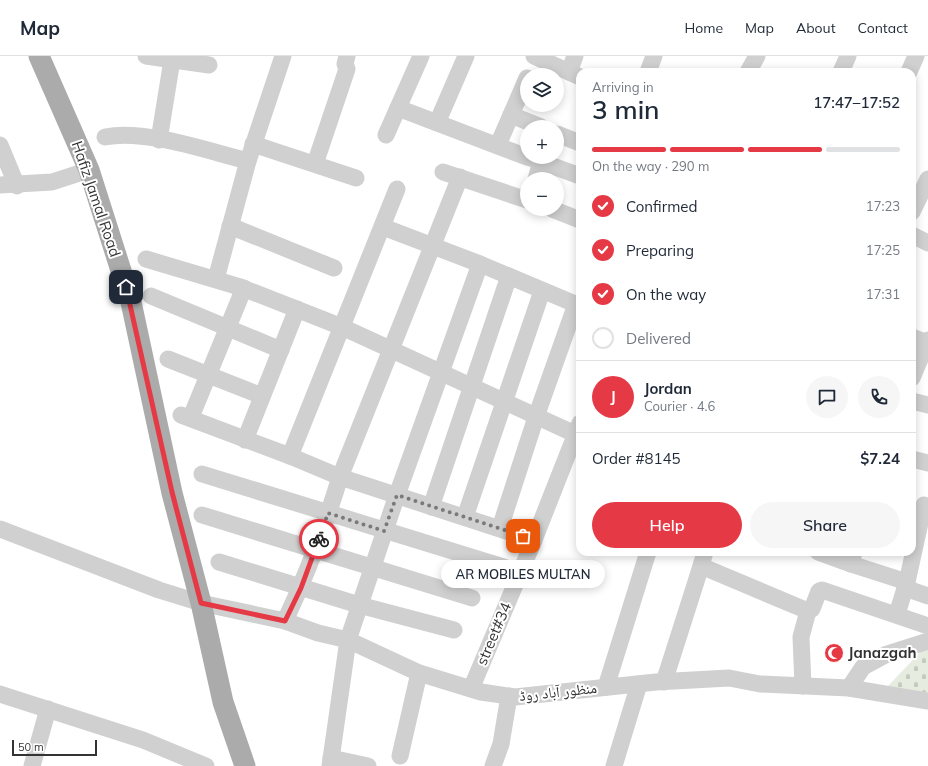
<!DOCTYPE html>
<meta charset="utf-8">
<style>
:root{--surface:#fff;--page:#f6f6f7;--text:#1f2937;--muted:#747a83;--line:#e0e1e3;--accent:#e63946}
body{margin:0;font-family:Mulish,"Noto Naskh Arabic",sans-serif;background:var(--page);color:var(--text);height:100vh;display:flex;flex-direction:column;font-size:15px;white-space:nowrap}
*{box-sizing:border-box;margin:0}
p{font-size:13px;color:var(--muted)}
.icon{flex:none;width:22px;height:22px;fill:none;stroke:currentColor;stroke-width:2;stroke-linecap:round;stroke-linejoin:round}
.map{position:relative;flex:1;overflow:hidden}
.panel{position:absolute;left:576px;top:12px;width:340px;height:488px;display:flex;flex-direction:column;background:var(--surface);border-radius:12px;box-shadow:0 2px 10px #0003}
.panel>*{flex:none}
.buttons{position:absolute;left:520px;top:12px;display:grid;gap:8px}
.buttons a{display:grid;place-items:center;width:44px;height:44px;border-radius:50%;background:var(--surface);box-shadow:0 2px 10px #0003;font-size:20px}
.scale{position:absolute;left:12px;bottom:10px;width:85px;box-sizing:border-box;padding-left:4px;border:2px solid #333;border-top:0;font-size:11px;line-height:14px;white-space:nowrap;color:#333;-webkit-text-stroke:3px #fff;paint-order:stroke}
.pin{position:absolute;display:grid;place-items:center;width:34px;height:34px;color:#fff;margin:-17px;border-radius:8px;box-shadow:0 2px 6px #0006}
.courier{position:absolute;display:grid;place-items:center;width:40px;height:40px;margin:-20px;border:3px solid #e63946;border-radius:50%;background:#fff;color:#222;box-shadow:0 1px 5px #0007}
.bubble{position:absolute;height:28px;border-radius:14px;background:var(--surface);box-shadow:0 2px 10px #0003;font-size:13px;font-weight:600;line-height:28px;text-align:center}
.headline em{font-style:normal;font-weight:600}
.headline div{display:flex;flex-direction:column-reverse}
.headline{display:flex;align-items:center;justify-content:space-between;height:68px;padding:0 16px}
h1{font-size:26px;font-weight:600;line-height:30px}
.bar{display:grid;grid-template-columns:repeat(4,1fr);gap:6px 4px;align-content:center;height:48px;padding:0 16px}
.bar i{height:5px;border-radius:3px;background:var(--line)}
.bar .active{background:var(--accent)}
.bar p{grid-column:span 4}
.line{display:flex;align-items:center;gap:10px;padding:0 16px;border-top:1px solid var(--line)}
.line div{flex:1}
.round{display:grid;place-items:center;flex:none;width:42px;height:42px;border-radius:21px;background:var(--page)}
ol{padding:0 16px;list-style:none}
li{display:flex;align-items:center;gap:12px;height:44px}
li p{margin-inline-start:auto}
li .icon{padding:4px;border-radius:50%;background:var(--accent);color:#fff;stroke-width:4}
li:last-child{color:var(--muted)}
li i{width:22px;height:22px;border:2px solid var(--line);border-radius:50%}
.cta{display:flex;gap:8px;margin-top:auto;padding:8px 16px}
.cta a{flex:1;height:46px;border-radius:24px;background:var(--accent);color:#fff;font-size:16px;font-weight:600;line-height:46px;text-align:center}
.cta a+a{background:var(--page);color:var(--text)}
header{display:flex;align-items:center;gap:24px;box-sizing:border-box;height:56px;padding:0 20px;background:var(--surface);border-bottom:1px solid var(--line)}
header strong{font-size:19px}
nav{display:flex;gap:22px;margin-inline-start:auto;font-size:14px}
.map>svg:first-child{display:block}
</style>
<header>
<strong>Map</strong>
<nav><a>Home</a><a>Map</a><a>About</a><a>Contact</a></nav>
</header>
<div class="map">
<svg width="928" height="710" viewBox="0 0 928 710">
<defs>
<pattern id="cemetery-stones" width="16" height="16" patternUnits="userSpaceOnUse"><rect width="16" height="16" fill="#e6ecdf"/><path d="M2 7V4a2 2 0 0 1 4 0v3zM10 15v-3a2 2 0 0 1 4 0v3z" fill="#c6cbc0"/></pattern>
</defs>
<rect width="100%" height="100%" fill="#fff"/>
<path fill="url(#cemetery-stones)" d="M928,588v54l-40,-12z"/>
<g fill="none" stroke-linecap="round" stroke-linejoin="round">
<g stroke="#d0d0d0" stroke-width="17">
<path d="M146,0l63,9"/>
<path d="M534,0l46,21"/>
<path d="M569,16l6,-16"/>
<path d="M648,16l6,-16"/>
<path d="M748,16l9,-16"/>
<path d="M841,16l7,-16"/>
<path d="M909,16l7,-16"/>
<path d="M398,52l129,49"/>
<path d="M511,59l30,12"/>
<path d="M437,67l29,-67"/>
<path d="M557,78l23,9"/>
<path d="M386,79l35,-79"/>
<path d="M105,81c41,-8 102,14 143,24"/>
<path d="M159,84l13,-80"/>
<path d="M253,88l103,34"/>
<path d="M0,89l17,41"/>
<path d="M498,89l29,-67"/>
<path d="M528,101l52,19"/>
<path d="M315,108l32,-95 -2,-5 2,-8"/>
<path d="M443,116l84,28"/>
<path d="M536,123l5,-17"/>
<path d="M0,129l52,-3 37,-12"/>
<path d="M552,153l28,11"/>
<path d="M912,156l16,-33"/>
<path d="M230,170l104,42"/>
<path d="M383,171l97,37 100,42"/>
<path d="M912,179l16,8"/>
<path d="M146,203l94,28 102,40 233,107"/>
<path d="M216,223l32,-118 35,-105"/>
<path d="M151,240l130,54"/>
<path d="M912,281l15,6"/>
<path d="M168,303l94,37"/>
<path d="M912,322l16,-38"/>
<path d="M912,345l16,4"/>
<path d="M181,359l109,41 50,21 194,63"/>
<path d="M191,361l53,-129"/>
<path d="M245,384l52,-131"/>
<path d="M290,400l107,-267"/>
<path d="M912,403l16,4"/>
<path d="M202,418l302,93"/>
<path d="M431,451l78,-231"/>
<path d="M202,459l270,83"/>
<path d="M465,461l77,-226"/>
<path d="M500,472l36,-111 40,-113"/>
<path d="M0,473l159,61 42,13 84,18 33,12 30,7 71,33 62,19 34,5 141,-15 73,-4 31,6 89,4 79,13"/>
<path d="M705,496l-4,14 107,45 -7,26 2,49"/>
<path d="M818,496l33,12"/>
<path d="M854,496l-3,12 56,18"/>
<path d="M219,506l140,43 95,25"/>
<path d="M905,532l23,8"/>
<path d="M808,555l4,-2 7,-18 3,-1 106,36"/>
<path d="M897,558l10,-32 17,-77"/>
<path d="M285,565c22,-47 40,-95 55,-144l120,-300"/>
<path d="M664,626l37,-116"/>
<path d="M606,631l42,-135"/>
<path d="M849,632l14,-21 24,-13 41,-13"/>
<path d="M471,633l63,-149 46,-117"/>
<path d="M0,638l143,46 63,26"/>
<path d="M400,700l19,-83"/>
<path d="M331,702l37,8"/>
<path d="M32,710l16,-57"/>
<path d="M330,710l18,-126 49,-145 83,-231"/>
<path d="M493,710l8,-22 8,-48"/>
<path d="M614,710l25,-82"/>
</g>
<path stroke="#ababab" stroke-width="21" d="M39,0l50,114 42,132 41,191 29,110 22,99 22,64"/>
</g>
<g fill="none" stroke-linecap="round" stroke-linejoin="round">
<path stroke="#7a7a7a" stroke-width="4" stroke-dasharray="0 7.2" d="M319,483l9,-26 56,18 13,-36 126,41"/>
<path stroke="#e63946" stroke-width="5" d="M126,231l46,205 29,111 84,18 16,-33 18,-49"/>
</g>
<defs>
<g id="mosque-disc" transform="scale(1)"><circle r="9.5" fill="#e63946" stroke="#fff"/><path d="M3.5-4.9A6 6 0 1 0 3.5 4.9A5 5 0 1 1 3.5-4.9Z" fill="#fff"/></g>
</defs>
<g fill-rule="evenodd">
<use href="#mosque-disc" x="834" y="597"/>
</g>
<g text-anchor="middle" stroke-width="4" stroke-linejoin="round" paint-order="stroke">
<g font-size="15" fill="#333" stroke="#fff">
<text transform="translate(96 143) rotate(71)" y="5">Hafiz Jamal Road</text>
<text transform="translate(494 578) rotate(-67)" y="5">street#34</text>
<text transform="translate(558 636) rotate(-6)" y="5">منظور آباد روڈ</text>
</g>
<g font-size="15" font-weight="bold" fill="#333" stroke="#fff" text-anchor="start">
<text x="848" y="602">Janazgah</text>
</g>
</g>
</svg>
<div class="buttons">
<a><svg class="icon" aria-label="layers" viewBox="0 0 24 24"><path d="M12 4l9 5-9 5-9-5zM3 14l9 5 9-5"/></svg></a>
<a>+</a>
<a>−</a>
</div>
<div class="scale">50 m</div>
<div class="pin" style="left:523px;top:480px;background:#ea580c"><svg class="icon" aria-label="bag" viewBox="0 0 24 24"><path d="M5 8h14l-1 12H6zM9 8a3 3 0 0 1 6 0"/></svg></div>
<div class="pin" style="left:126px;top:231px;background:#1f2937"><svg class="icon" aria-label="home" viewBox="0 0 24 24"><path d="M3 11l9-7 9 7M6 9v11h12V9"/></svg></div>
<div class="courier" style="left:319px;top:483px"><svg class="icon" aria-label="bike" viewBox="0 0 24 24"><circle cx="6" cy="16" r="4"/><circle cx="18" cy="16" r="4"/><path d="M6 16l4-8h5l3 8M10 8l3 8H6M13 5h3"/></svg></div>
<div class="bubble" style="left:441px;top:504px;width:164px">AR MOBILES MULTAN</div>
<section class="panel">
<div class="headline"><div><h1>3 min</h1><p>Arriving in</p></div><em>17:47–17:52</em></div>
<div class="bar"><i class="active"></i><i class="active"></i><i class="active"></i><i></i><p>On the way · 290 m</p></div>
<ol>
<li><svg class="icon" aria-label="check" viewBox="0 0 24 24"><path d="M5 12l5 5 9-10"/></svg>Confirmed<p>17:23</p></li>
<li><svg class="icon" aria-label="check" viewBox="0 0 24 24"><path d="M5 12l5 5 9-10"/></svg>Preparing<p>17:25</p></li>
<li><svg class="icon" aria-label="check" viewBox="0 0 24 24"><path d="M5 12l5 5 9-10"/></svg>On the way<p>17:31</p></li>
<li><i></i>Delivered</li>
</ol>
<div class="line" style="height:72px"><b class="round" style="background:var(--accent);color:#fff">J</b><div><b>Jordan</b><p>Courier · 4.6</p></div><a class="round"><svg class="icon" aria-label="chat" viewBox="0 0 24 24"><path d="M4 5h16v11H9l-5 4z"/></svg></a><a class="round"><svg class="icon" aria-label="phone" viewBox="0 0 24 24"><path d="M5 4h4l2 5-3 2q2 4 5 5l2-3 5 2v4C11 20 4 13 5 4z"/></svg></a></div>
<div class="line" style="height:52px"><div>Order #8145</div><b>$7.24</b></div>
<div class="cta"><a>Help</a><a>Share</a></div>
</section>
</div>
